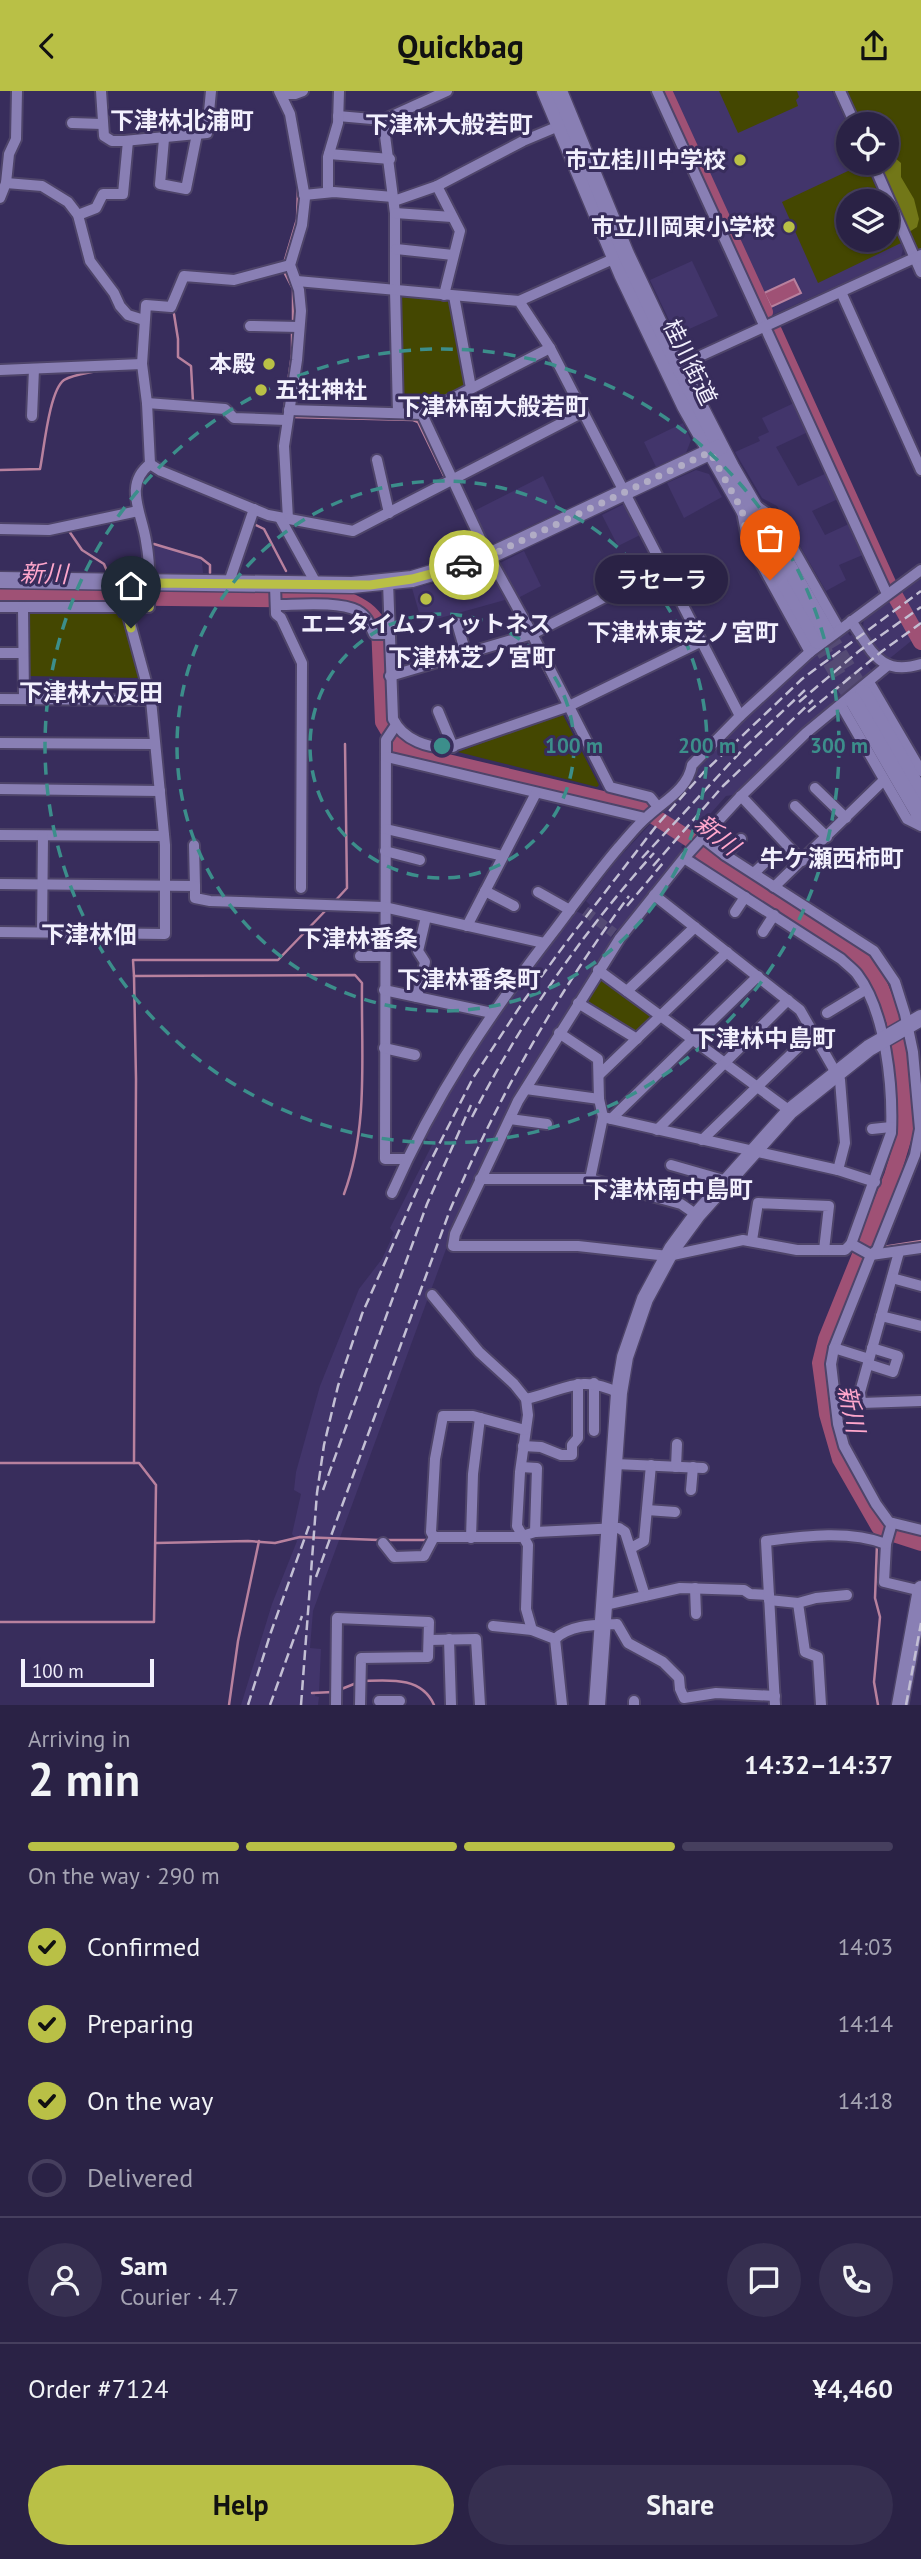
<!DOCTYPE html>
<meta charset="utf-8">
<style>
:root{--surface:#2a2245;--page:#362f50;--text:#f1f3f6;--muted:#a5a4b3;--line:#463f5e;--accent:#b9c046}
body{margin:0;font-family:"PT Sans","Noto Sans JP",sans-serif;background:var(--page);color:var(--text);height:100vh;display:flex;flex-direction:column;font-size:26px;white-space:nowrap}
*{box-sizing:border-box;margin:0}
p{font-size:23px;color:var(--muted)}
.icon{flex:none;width:38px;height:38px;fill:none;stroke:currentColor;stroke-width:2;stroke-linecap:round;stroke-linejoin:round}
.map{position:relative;height:1614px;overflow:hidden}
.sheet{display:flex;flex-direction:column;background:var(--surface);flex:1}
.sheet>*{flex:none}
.controls{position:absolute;left:836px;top:21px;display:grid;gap:14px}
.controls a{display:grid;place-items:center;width:63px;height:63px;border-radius:50%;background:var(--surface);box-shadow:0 2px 5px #0004,0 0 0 2px var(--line);font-size:35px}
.scale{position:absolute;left:21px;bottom:18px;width:133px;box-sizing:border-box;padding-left:7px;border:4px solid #f2f0fd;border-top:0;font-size:19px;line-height:24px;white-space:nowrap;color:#f2f0fd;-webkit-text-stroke:5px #382d5c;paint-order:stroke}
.pin{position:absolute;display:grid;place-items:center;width:60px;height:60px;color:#fff;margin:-72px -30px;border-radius:50% 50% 50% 0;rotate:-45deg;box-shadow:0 0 7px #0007}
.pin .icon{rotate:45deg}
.courier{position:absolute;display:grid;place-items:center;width:70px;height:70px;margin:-35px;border:5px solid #b9c046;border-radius:50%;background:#fff;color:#222;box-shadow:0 2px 9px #0007}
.bubble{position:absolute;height:49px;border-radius:24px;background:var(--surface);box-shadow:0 2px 5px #0004,0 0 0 2px var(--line);font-size:23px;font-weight:600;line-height:49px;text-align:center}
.overview em{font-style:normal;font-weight:600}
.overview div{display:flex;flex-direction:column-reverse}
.overview{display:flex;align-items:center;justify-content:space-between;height:119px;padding:0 28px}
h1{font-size:46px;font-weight:600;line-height:52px}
.bar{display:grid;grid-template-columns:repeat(4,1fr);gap:10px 7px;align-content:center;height:84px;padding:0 28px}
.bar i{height:9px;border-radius:5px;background:var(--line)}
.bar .current{background:var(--accent)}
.bar p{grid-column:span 4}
.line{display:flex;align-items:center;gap:18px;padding:0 28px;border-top:2px solid var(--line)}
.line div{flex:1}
.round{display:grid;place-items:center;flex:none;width:74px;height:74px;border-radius:37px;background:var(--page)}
ol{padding:0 28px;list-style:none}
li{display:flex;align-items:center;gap:21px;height:77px}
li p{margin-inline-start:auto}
li .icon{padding:7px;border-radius:50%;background:var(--accent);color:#111;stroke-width:4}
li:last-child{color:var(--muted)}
li i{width:38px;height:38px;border:4px solid var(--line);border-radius:50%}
.button{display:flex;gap:14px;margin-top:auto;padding:14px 28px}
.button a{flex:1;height:80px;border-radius:42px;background:var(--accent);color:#111;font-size:28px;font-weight:600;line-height:80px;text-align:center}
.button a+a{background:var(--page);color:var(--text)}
header{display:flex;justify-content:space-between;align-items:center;height:91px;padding:0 28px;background:var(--accent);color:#111;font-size:32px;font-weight:600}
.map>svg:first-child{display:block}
</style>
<header><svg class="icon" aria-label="back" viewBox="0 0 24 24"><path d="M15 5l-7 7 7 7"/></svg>Quickbag<svg class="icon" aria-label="share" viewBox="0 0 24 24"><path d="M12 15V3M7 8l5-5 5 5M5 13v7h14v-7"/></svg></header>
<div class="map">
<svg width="921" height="1614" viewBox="0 0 921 1614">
<rect width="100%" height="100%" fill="#382d5c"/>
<g fill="#42356b">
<path d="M667,0h165l17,37v35h15l18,38h-33v39h38v-26l16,35 -2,8 -131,59z"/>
<path d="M692,170l26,55 -42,19 -26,-55z"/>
<path d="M794,312l14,29 -32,15 22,39 29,-13 11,26 -26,12 13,24 26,-12 14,31 -26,11 7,15 -20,11 -49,-85 -15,-8 -27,-46 25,-11 -2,-4 11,-5 -7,-14z"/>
<path d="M683,332l8,17 -5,13 -30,14 -12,-25z"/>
<path d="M696,379l13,4 13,23 -38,21 -17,-35z"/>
<path d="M543,385l17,36 -70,33 -18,-33z"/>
<path d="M624,413l16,31 -22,11 -16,-31z"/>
<path d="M150,454l22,4 28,10 2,3 1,11h-50z"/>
<path d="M524,460l17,35 -23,12 -18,-35z"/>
<path d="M487,476l18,33 -83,23 -10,-35 37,-8z"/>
<path d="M921,486v56l-32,26 -7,-5 -14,12 5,6 -140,123 -7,1 -45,51 4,4 -65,82 -4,-3 -5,7 4,3 -56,84 -51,89 -52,109 -143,389 -3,37 11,1 -2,43h-4v4l4,1 -1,8h-77l31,-101 25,-63 -5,-7 9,-40 -7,-4 2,-18 24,-86 39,-97 23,-30 12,-26 -4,-5 43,-85 -7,-5 -2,-4 30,-54 43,-66 78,-103 8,3 7,-9 -4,-4 30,-40 76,-82 3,-11 32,-33 86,-80 33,-25 4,6 13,-9 1,-10z"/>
</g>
<g fill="#444701">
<path d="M719,0h78l2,6 -3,3 2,6 -60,27z"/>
<path d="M844,0h77v160l-6,-2 -28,-86v-39h-28z"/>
<path d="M865,72l17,38h-33v39h38v-26l14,29 -83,40 -36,-81z"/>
<path d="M404,204l47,7 14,86 -45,22h-13l-5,-5 -1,-106z"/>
<path d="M30,521h85l4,6 3,-1 18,61 -113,-2v-60l3,-1z"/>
<path d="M562,622l37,72 -2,2 -139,-35z"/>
<path d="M601,887l51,35v4l-14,15h-6l-45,-30v-4z"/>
</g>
<path fill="#727718" d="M887,60l14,12v14l13,22 5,20 -2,8 -8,5 -31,-69h9z"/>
<path fill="#9f5175" stroke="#b8819e" stroke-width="2" d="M794,188l7,14 -30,14 -7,-14z"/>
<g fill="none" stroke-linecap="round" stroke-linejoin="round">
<g stroke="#b8819e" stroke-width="2.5">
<path d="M284,172l13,-44 1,-31"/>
<path d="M283,179l10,19v35"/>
<path d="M174,223l4,25v18l13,9 2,36"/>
<path d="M283,326l9,-63v-24"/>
<path d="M293,326l120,3 5,2 28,58"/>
<path d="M0,379l40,-1c4,-19 9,-78 24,-89 10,-6 26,-7 37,-10"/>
<path d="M254,433l10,5 22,42"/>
<path d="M69,440l13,19 22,14 3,7"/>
<path d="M154,453l47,14 9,7v8"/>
<path d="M527,546l36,69"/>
<path d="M566,621l11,22"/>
<path d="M606,699l6,12"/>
<path d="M335,810l12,-13 -2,-144"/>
<path d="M134,885l-1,-16h145l50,-52"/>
<path d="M866,1149l11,5"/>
<path d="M883,1156l38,-6"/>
<path d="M0,1372h139l17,22 -2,137h-154"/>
<path d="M134,1372l2,-384 -2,-103 221,-1 7,8c-1,70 7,144 -18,211"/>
<path d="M878,1446l1,-10"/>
<path d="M385,1449h43"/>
<path d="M156,1452l92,-2 27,2 25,-6 79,3"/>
<path d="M877,1453l-2,54 5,19 -6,65 4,23"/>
<path d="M365,1590c25,-1 57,-4 69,24"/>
<path d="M339,1599l20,-8"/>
<path d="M312,1602l21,-1"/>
<path d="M229,1614l9,-64 21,-100"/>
</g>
<g stroke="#9f5175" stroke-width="16">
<path d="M664,0l101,221"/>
<path d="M774,240l115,254 32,57"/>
<path d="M0,505l348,4c14,6 23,12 31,25l4,97 14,24 17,8 227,54 50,32 21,23 133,82 19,16 14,20 16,39 5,27 7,83 -14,46 -66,163 -6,24 7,51 13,45 39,68 8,5 34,11"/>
</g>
<path stroke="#544a74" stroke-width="10" stroke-dasharray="10 5" stroke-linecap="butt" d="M585,820l29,22"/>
<g stroke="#544a74" stroke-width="16" stroke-dasharray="16 8" stroke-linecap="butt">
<path d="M827,542l36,60"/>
<path d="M818,550l35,59"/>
</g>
<g stroke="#4e4469" stroke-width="14">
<g id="street">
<path d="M101,0l3,45 8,5h12l83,-8 4,-42"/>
<path d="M279,0l11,23 15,84 -3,27 -12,40 9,25 2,21 -4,49 -13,86 4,73"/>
<path d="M657,0l230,503"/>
<path d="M840,0l15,33"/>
<path d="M281,3h14l8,-3"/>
<path d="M338,25l45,4 64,-29"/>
<path d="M383,29l12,93v77l3,123"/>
<path d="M72,32l30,1"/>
<path d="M164,48l-4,45 26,5 11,-55"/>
<path d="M329,63l61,5"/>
<path d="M873,72l48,109"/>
<path d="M6,92l36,3 26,16 10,13 12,46 24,32 6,13 8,9 16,5"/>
<path d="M437,95l23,45 -16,64"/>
<path d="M328,101v-35l10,-34 1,-32"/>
<path d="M304,104l30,-3 59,5"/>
<path d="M0,107l6,-15 3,-29 7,-15 1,-48"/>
<path d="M394,110l43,-15 86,-45 43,-18"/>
<path d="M395,122l57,4"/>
<path d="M78,124l18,-7 7,-14h20l5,-53"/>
<path d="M396,158l57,6"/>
<path d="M297,190l222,20 31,47 190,368"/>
<path d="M841,201l80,178"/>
<path d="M454,205l17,92"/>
<path d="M519,210l101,-45"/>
<path d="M250,235l49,1"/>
<path d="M674,277l247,-113"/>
<path d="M0,279l142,-6"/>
<path d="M147,312l78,6 9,9 52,2"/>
<path d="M289,319l133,4 128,-66"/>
<path d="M422,323l63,135 47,85 78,153 40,10 8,10"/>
<path d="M32,325l2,-47"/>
<path d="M377,369l12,53"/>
<path d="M150,373l11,7 107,44 85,16 230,-119"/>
<path d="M150,373l-3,-61 -5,-39 4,-59 25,2 13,-31 50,4 56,-15"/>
<path d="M755,414l22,15 62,109"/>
<path d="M742,420l5,27 63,114"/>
<path d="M280,427l37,67"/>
<path d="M0,438l49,1 89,-19"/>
<path d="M388,491l5,137c10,21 36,30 57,28l119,-41 131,-64"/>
<path d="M228,494l26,-76"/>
<path d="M275,494l1,29 5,4 21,45 -1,225"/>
<path d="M276,514c22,0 63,-4 82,6 9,5 12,14 16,23h16"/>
<path d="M0,516h149c1,-21 1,-45 -3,-66 -4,-28 -23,-56 4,-77"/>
<path d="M23,516l1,92"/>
<path d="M851,530c21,29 28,56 70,43"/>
<path d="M457,532l9,31"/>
<path d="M0,562h23"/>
<path d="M390,585l142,-42 130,-66"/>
<path d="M869,591l52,89"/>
<path d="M0,608l151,1"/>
<path d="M841,614l66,114 14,7"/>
<path d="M438,620l15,36"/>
<path d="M396,634l-10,15 -1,419h22"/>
<path d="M0,652l155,1"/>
<path d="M387,666l258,61"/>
<path d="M815,697l31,30"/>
<path d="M0,698l160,2"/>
<path d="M741,705l61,65"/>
<path d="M795,715l32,31"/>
<path d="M386,738l117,27"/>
<path d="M0,744l164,1"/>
<path d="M703,747l22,17 149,96 21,31 10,32 8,38 7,77 -5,26 -38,95 -6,5 -37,93 -3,16 7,60 6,22 32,58 13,18 32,8"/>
<path d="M194,754l1,41"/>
<path d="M385,760l35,9"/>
<path d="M725,764l16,-16"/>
<path d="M684,767l157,101c5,5 12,10 16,15 29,38 36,113 34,159l-40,111 -6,6h-48l-54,-10 -75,16 -90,-10h-125l2,-12 63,-133 102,-163 64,-80 57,-62 65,-63 81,-67"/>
<path d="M754,782l17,-16"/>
<path d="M0,793l195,2v12l15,3 174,6 160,36"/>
<path d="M774,796l110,-107"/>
<path d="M485,800l29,15"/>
<path d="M538,801l32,18"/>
<path d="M654,804l146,115 40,70 5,63 -7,27"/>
<path d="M735,821l10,-15"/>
<path d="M467,835l69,-133"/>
<path d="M0,841l165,2v-89l-14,-145 -25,-92"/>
<path d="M42,841l1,-96"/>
<path d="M763,841l11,-17"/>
<path d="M360,865h24"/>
<path d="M598,879l192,141"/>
<path d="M384,899l108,23"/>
<path d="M627,900l68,-64"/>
<path d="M417,906l8,-35 -7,-11 8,-34"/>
<path d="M578,912l59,36"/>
<path d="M827,922l38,-23"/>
<path d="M559,942l39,26 1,40 4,18 -13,62"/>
<path d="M384,957l31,7"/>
<path d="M600,983l127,-122"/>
<path d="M526,998l73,10"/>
<path d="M603,1026l235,53 37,12"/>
<path d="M510,1028l37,5"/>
<path d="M611,1028l147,-143"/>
<path d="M872,1038l19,-2"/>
<path d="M657,1039l131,-130"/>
<path d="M702,1049l111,-107"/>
<path d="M671,1074l56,16"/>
<path d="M480,1088h110l91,25 16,11"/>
<path d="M392,1102c43,-98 97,-178 162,-262 21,-28 42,-57 65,-84 9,-10 18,-22 29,-31 16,-15 40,-27 44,-51l48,-49 70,-64 111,-82"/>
<path d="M752,1149l6,-37 71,3 -5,44"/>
<path d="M851,1153l20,11 50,-7"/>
<path d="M899,1161l-39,140 1,11 60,-2"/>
<path d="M892,1187l29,8"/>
<path d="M432,1204l47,57 35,32 12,15 2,16 -8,57 -3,54 11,19 -2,64 6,21 23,9 7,66"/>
<path d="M881,1225l40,10"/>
<path d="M834,1257l35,11"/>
<path d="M868,1273l25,8 5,-16 -26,-8"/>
<path d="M594,1292v48"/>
<path d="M526,1308c38,-8 54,-26 93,-6"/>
<path d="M525,1339l-52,-14h-30l-8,43 -4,73 3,5h85l16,-5 84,-4 6,4 20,64"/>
<path d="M523,1355l18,1 20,8h11v-10l6,-7v-54"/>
<path d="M615,1373l88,4"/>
<path d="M521,1376l16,1 -2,64"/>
<path d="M676,1376l1,-23"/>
<path d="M691,1399l2,-23"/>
<path d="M647,1419l28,2"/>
<path d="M892,1432l-6,21 -2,38 37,9"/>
<path d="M471,1447l2,-64 7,-56"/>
<path d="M383,1452l11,14 30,-1 10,-19"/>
<path d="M631,1457l13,-7 7,-76"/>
<path d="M695,1497l1,26"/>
<path d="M769,1509l29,3 18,-5 31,-3"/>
<path d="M798,1512l7,49 13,5 3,48"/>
<path d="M605,1514l75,-17 64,2 6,4 19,1"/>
<path d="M493,1535l39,4"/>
<path d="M449,1548l2,66"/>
<path d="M555,1548c16,-15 42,-14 62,-15l11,19 35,19 16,16 1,11 4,9 32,-5 59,3"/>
<path d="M429,1549l47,-1 4,66"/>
<path d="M379,1610h21"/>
<path d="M634,1610v4"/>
<path d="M336,1614l1,-87 92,4 -1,35 -67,1 -1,47"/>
<path d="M775,1614l-9,-164c39,-5 83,-11 120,3"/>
</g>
</g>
<g stroke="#4e4469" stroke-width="19">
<g id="secondary">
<path d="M545,0l77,183 63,132 133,235"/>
<path d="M559,0l67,163 53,112 52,101 96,166"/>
<path d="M0,489l352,5 60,-6 77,-23 231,-109"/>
<path d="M863,602l58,101"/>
<path d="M853,609l68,117"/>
<path d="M597,1614l22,-312 6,-36 20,-58 27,-50 25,-34 93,-104 79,-63 52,-30"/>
<path d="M900,1614l21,-116"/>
</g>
</g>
<use href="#street" stroke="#897fb4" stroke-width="10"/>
<use href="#secondary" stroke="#897fb4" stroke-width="16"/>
<g stroke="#c3bfd4" stroke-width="2.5" stroke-dasharray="10 5" stroke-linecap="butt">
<path d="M799,611l60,-51 62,-44"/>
<path d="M808,621l73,-60 40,-29"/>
<path d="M642,767l104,-112 59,-56"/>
<path d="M653,775l70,-80 90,-86"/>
<path d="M627,815l36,-43"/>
<path d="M472,1026c49,-96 110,-184 182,-264"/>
<path d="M323,1399l104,-286 44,-99"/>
<path d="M316,1486l134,-367c47,-111 107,-217 179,-314"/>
<path d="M248,1614l23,-73 38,-106"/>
<path d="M270,1614l32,-89"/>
<path d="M301,1614l16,-212 7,-48 14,-59 24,-72 64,-144 47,-92 52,-79 40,-55 92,-119 46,-52 99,-94 119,-88"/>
<path d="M906,1614l15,-82"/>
</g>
</g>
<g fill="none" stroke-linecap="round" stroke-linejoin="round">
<path stroke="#b1acc5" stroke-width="7" stroke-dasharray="0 12.6" d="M464,474l25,-9 221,-104 32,58 5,28 23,42"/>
<path stroke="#b9c046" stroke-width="9" d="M131,537l-5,-20 23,-1v-24l221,2 42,-6 52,-14"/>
</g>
<g fill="none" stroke="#3c8e8b" stroke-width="3.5" stroke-dasharray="12 9">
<circle cx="442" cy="655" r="132"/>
<circle cx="442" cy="655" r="265"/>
<circle cx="442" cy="655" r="397"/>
</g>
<g fill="#b9c046" stroke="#382d5c" stroke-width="2.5">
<circle cx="740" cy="69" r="7"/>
<circle cx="789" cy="136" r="7"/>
<circle cx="269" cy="273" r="7"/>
<circle cx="261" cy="299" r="7"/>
<circle cx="426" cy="508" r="7"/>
</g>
<g text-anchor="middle" stroke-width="6" stroke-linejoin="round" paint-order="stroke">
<g font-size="23" font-weight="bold" fill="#f2f0fd" stroke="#382d5c" text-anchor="end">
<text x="726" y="77">市立桂川中学校</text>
<text x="775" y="144">市立川岡東小学校</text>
<text x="255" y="281">本殿</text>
<text x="275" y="307" text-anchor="start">五社神社</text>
<text x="426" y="541" text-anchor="middle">エニタイムフィットネス</text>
</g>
<g font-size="23" fill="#f2f0fd" stroke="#382d5c">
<text transform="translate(690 271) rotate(64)" y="8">桂川街道</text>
</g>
<g font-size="24" font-weight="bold" fill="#f2f0fd" stroke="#382d5c">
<text x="182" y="38">下津林北浦町</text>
<text x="449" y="42">下津林大般若町</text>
<text x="493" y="324">下津林南大般若町</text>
<text x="683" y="550">下津林東芝ノ宮町</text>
<text x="472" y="575">下津林芝ノ宮町</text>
<text x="91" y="610">下津林六反田</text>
<text x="832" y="776">牛ケ瀬西柿町</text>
<text x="89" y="852">下津林佃</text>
<text x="358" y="856">下津林番条</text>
<text x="469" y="897">下津林番条町</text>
<text x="764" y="956">下津林中島町</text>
<text x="669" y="1107">下津林南中島町</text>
</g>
<g font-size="24" font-style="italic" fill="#ffa7cc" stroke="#382d5c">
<text transform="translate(44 483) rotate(1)" y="8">新川</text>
<text transform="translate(717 744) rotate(39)" y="8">新川</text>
<text transform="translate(851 1318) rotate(78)" y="8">新川</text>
</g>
</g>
<circle cx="442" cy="655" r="10" fill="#3c8e8b" stroke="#382d5c" stroke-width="3.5"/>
<g font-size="21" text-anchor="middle" font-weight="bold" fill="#3c8e8b" stroke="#382d5c" stroke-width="6" stroke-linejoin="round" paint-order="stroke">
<text x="574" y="662">100 m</text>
<text x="707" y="662">200 m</text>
<text x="839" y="662">300 m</text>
</g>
</svg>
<div class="controls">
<a><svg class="icon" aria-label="locate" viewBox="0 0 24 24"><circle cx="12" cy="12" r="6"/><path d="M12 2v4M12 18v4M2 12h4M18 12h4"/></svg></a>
<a><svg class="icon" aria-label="layers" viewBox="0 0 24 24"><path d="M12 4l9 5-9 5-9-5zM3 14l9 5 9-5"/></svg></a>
</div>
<div class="scale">100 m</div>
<div class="pin" style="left:770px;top:489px;background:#ea580c"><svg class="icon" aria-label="bag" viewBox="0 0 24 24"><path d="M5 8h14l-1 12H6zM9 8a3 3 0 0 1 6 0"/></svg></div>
<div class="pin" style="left:131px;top:537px;background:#1f2937"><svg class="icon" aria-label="home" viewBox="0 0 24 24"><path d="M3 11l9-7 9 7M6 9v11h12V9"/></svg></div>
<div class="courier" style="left:464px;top:474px"><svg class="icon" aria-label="car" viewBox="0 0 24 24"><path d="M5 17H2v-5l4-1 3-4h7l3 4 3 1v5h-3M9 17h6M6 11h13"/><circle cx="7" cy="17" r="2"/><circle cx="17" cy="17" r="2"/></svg></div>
<div class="bubble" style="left:595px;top:464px;width:133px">ラセーラ</div>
</div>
<section class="sheet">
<div class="overview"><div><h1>2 min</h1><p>Arriving in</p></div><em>14:32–14:37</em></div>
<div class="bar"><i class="current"></i><i class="current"></i><i class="current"></i><i></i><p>On the way · 290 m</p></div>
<ol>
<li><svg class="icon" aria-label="check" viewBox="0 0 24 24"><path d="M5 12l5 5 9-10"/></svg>Confirmed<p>14:03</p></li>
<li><svg class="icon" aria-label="check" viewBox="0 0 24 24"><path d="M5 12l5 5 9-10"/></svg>Preparing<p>14:14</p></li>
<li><svg class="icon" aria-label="check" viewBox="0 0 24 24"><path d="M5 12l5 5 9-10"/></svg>On the way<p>14:18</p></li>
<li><i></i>Delivered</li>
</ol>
<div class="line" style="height:126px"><a class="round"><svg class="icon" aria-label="person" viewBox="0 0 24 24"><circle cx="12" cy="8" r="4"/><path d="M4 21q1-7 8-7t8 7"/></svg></a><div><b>Sam</b><p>Courier · 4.7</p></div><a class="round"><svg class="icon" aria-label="chat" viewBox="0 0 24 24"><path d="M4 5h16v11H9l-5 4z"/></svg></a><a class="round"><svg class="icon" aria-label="phone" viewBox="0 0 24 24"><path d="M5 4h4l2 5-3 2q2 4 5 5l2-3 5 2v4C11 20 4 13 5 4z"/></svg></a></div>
<div class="line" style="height:91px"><div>Order #7124</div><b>¥4,460</b></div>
<div class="button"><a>Help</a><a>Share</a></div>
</section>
